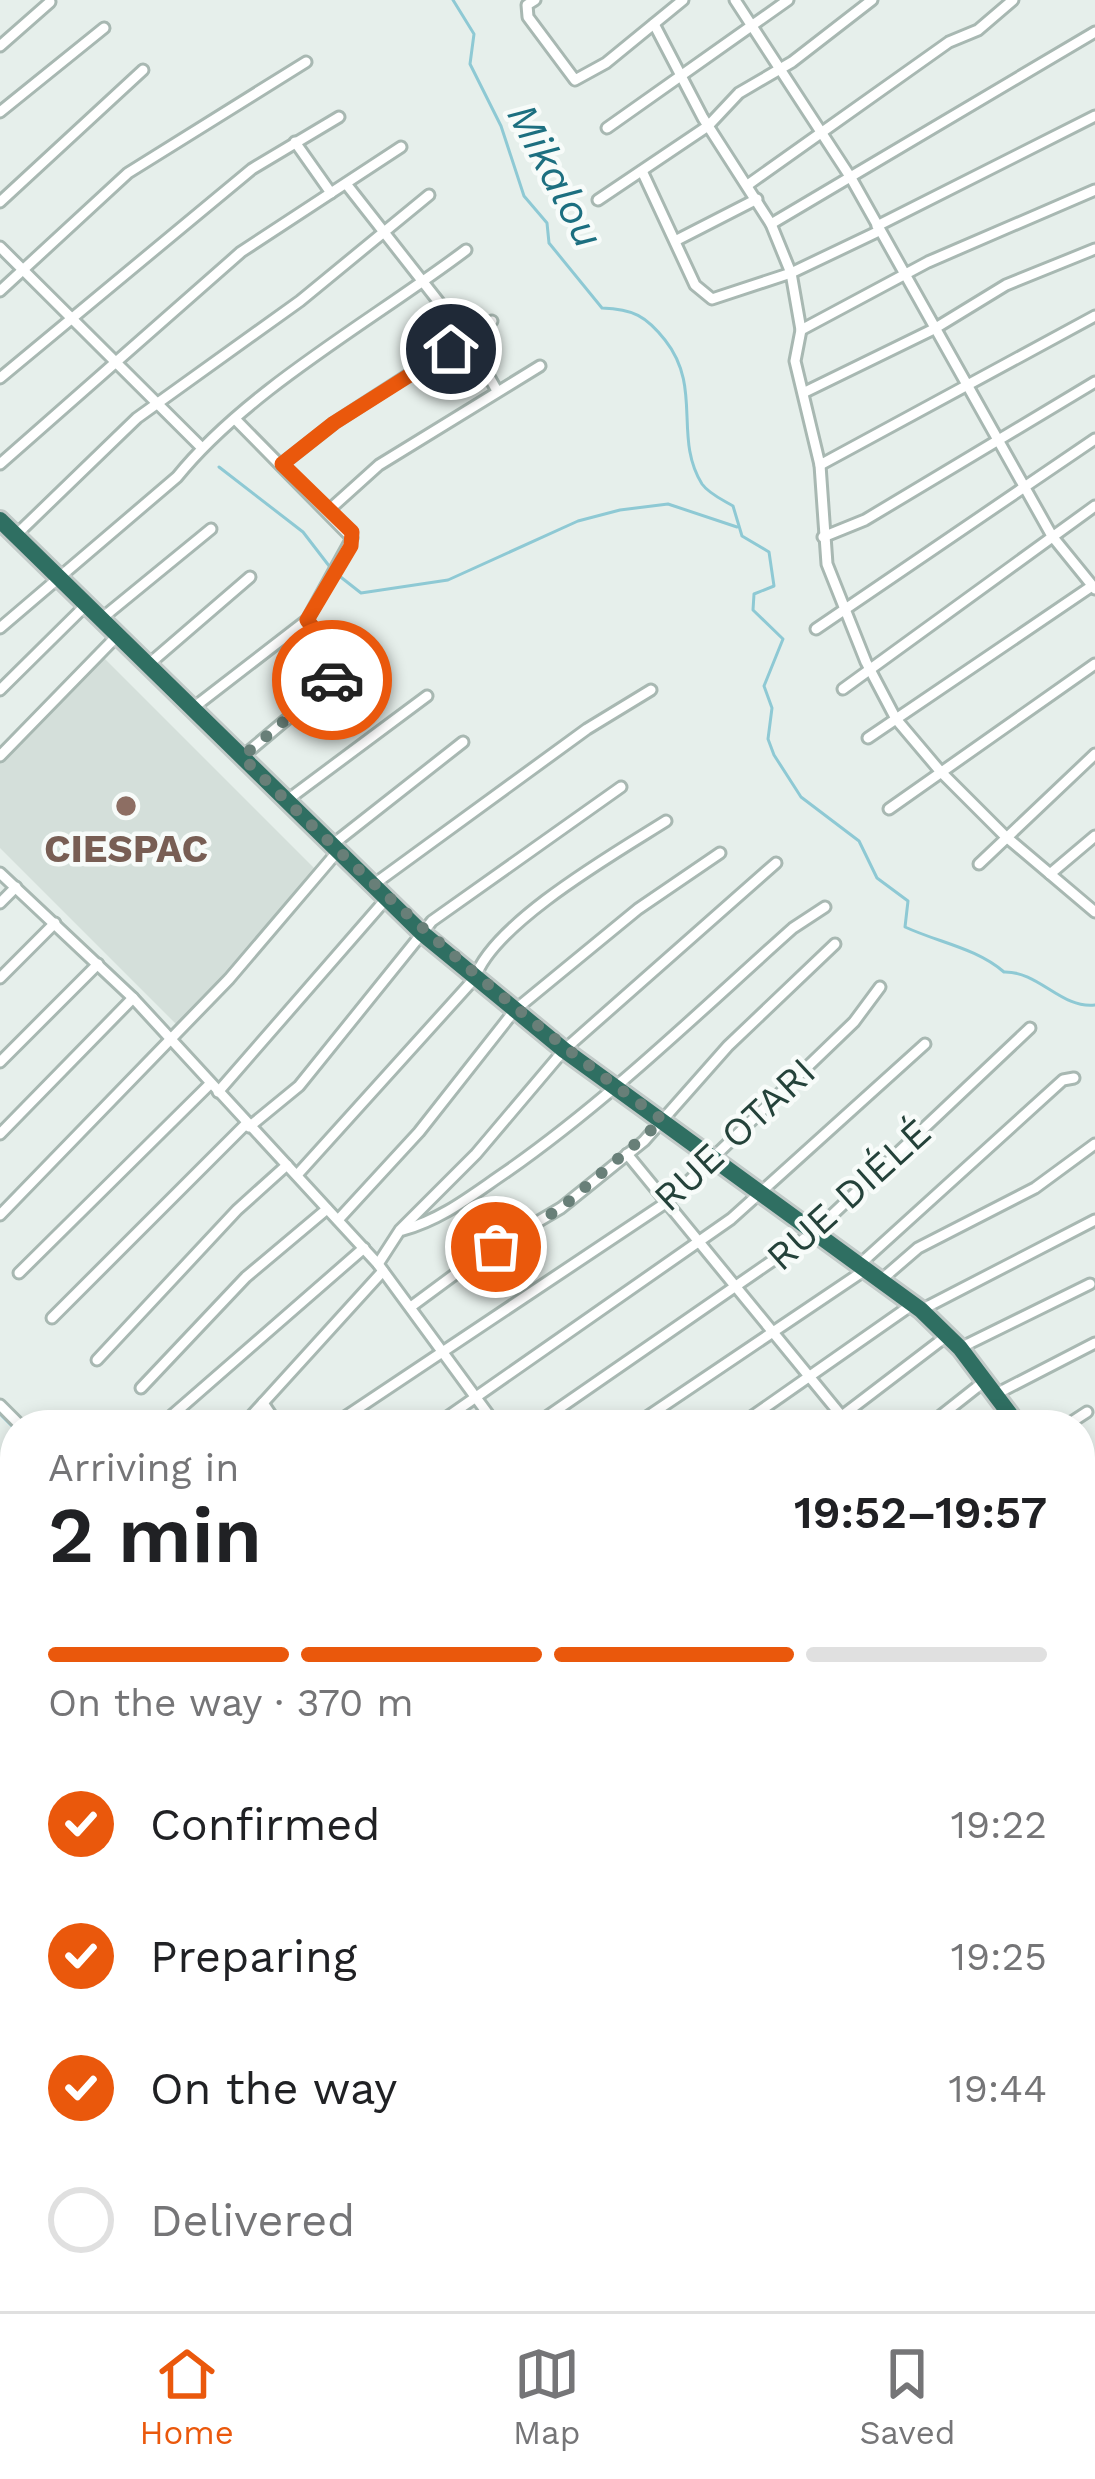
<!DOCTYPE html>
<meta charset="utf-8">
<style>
:root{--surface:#fff;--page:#f2f2f2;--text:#202124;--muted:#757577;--line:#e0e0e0;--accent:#ea580c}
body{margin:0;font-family:"Work Sans",sans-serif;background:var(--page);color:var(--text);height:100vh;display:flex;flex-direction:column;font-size:45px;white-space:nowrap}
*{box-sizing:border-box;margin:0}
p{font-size:39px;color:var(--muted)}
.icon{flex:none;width:66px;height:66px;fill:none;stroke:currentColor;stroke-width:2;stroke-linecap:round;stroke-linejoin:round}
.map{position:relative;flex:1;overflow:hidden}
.drawer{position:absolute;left:0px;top:1410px;width:1095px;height:903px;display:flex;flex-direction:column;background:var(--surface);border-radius:48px 48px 0 0;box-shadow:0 6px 18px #0003}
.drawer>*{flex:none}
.pin{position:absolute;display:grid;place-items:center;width:102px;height:102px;color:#fff;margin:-51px;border:6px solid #fff;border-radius:50%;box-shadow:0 3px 12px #0007}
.courier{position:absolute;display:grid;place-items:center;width:120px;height:120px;margin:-60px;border:9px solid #ea580c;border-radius:50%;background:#fff;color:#222;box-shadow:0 3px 15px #0007}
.head em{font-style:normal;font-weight:600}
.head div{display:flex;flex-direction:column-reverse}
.head{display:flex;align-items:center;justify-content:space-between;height:204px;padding:0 48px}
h1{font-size:78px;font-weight:600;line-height:90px}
.bar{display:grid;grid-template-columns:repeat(4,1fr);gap:18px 12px;align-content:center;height:144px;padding:0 48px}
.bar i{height:15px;border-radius:9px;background:var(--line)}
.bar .selected{background:var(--accent)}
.bar p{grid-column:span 4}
ol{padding:0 48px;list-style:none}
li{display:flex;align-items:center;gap:36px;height:132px}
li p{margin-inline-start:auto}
li .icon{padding:12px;border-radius:50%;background:var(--accent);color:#fff;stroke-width:4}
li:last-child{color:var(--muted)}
li i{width:66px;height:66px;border:6px solid var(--line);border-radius:50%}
.menu{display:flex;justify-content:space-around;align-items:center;height:168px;border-top:3px solid var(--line);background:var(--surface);font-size:33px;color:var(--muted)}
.menu a{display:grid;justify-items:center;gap:6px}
.menu .selected{color:var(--accent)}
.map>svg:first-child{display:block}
</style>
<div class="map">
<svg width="1095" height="2311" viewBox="0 0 1095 2311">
<rect width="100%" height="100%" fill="#e6efeb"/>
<path fill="#d4dfda" d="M104,658l213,213 -138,156 -179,-179v-85z"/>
<g fill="#bfe0c8">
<path d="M15,1851v257l-15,-23v-210z"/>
<path d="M177,2298h402l23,13h-410z"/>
<path d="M711,2298h100v13h-107z"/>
</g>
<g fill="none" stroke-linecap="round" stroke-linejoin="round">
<g stroke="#8ec9d4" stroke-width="3">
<path d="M453,0l21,34 -4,30 31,62 23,70 23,27 2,20 53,65c31,1 44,8 63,32 38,48 8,97 37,144 7,10 21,16 31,22l9,30 27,16 5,34 -20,8 -1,16 30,29 -19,47 8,22 -4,31 6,16 27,42 58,44 18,37 31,23 -3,26c35,16 71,21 99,45 35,-1 57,37 91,33"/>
<path d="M219,467l84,65 30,39 28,22 87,-13 130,-59 42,-11 48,-6 69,23"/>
<path d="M0,1414l15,15"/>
<path d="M0,1648l15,-29"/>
<path d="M1080,1894l15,-32"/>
<path d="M0,2032l15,6"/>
<path d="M469,2298l10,13"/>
<path d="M790,2311l2,-13"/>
</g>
<g stroke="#a8b8b2" stroke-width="15">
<g id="street">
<path d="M535,0l-8,5 1,12 47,63 31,-17 77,-63"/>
<path d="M735,0l116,178 201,358 43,53"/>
<path d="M654,24l49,94 68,106 20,49 10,57 -6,31 25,104 7,99 39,98 30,57 44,52 64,64 91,77"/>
<path d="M0,46l50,-44"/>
<path d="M0,112l104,-84"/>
<path d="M607,128l181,-128"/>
<path d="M295,142l36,51"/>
<path d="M642,171l53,114 17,14 79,-26 88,-42"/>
<path d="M749,184l200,-142 29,-12 35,-30"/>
<path d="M347,185l120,153 29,51"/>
<path d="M598,200l110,-74 31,-33 53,-31 80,-62"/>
<path d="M0,202l143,-132"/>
<path d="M771,224l324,-192"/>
<path d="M877,226l218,-110"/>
<path d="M677,240l80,-41"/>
<path d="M0,247l201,200"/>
<path d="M0,291l128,-118 178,-111"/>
<path d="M801,330l127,-68 167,-72"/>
<path d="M0,378l252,-209 87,-52"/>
<path d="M805,392l129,-63 72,-44 89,-36"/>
<path d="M0,464l241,-212 160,-105"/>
<path d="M282,464l52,-41 158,-102"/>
<path d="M820,465l275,-149"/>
<path d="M329,510l50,-45 161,-99"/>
<path d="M16,535l121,-117 163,-117 129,-106"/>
<path d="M823,537l42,-17 230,-138"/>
<path d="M101,619l110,-90"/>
<path d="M0,628l177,-151c71,-88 198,-158 289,-227"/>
<path d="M816,629l279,-190"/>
<path d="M149,664l101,-87"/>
<path d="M843,689l252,-183"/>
<path d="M0,690l87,-86"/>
<path d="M193,708l114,-88 45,-82 -116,-118"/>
<path d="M868,738l224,-152"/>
<path d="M0,756l118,-121"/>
<path d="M242,757l102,-86 -37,-51"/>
<path d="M286,801l141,-105"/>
<path d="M889,809l206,-145"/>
<path d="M332,845l131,-103"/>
<path d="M979,864l116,-110"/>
<path d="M0,873l133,125 245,266 118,161"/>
<path d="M1050,874l45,-38"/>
<path d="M373,885l214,-156 64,-39"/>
<path d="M0,903l16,-16"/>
<path d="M0,978l55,-55"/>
<path d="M0,1062l98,-98"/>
<path d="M218,1092l169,-194"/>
<path d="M249,1127l50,-41 133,-165 189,-134"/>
<path d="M0,1134l133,-136"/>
<path d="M627,1154l222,271"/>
<path d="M297,1175l178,-197c18,-55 142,-126 191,-157"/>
<path d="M0,1215l229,-236 109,-128"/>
<path d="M338,1220l81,-88 96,-122 123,-101 82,-56"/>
<path d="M403,1230c40,-11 69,-35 103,-58 103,-72 194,-161 287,-244l32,-21"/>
<path d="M378,1264l22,-34 76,-76 88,-104 212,-187"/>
<path d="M859,1265l204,-185 11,-2"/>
<path d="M19,1273l191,-189"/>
<path d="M881,1280l37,-32 117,-60 60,-44"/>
<path d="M412,1306l69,-51 80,-47 83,-67 84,-95 107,-102"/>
<path d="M921,1310l174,-90"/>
<path d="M52,1318l194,-194"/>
<path d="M960,1348l130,-64"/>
<path d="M97,1360l140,-150 50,-45"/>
<path d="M141,1388l105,-111 81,-68"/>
<path d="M996,1394l99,-51"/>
<path d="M263,1403l15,22"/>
<path d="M0,1405l20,20"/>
<path d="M169,1418l195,-170"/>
<path d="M243,1425l140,-154"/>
<path d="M333,1425l334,-223 187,-180 26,-35"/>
<path d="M436,1425l295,-206 194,-175"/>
<path d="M535,1425l279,-193 216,-204"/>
<path d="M635,1425l230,-155"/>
<path d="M740,1425l173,-121"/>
<path d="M830,1425l118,-90"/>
<path d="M929,1425l57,-45"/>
<path d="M1067,1425l20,-13"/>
<path d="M0,1510c16,21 16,67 0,89"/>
<path d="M1080,1558l15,-11"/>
<path d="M0,1583l15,14"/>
<path d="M1080,1651l15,-39"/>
<path d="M0,1674l15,-24"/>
<path d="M0,1759l15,5"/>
<path d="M1080,1971l15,-24"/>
<path d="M1080,1978l15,9"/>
<path d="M1080,2098l15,-20"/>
<path d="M1080,2188l15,-16"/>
<path d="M1080,2237l15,-14"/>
<path d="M0,2245l15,19"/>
<path d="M0,2278l14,-16"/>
<path d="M1080,2293l15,-8"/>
<path d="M33,2298l6,13"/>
<path d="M871,2298l12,13"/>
<path d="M960,2311l12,-13"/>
<path d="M1050,2311l21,-13"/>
</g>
</g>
<g stroke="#c2cac8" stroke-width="22">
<g id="highway">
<path d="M0,520l422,413 142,117 357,260 39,38 58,77"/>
<path d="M1080,1508l15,17"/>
</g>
</g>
<use href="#street" stroke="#fff" stroke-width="9"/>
<use href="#highway" stroke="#2f6f62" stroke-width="16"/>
</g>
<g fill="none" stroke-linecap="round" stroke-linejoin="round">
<path stroke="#687f78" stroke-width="12" stroke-dasharray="0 21.6" d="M332,680l-90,77c133,132 268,255 421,363l-102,88 -65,39"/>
<path stroke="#ea580c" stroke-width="15" d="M332,680l12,-13 -37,-47 44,-74 1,-14 -70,-68 52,-41 117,-74"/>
</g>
<circle fill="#8d6e63" stroke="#f7fbf9" stroke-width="4.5" cx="126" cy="806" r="12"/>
<g text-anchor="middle" stroke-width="9" stroke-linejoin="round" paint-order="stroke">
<g font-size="39" font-weight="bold" fill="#785e54" stroke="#f7fbf9">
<text x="126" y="862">CIESPAC</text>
</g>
<g font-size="39" fill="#24423a" stroke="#f7fbf9">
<text transform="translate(734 1134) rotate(-43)" y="14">RUE OTARI</text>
<text transform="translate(848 1194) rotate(-42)" y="14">RUE DIÉLÉ</text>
</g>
<g font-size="42" font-style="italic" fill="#1c6f80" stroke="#f7fbf9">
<text transform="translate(556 175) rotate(62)" y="15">Mikalou</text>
</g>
</g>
</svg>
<div class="pin" style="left:496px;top:1247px;background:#ea580c"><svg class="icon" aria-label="bag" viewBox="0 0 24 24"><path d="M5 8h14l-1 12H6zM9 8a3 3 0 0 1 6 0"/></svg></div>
<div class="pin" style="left:451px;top:349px;background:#1f2937"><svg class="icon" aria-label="home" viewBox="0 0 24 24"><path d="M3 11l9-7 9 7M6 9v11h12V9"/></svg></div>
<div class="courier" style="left:332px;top:680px"><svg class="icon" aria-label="car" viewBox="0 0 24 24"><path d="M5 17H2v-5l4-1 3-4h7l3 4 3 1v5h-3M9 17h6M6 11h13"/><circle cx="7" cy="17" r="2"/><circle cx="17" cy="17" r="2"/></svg></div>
<section class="drawer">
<div class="head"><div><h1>2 min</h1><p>Arriving in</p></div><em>19:52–19:57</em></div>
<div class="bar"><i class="selected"></i><i class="selected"></i><i class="selected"></i><i></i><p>On the way · 370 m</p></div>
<ol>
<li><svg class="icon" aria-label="check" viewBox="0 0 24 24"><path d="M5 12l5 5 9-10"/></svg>Confirmed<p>19:22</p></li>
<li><svg class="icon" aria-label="check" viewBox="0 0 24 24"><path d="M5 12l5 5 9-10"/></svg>Preparing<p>19:25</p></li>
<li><svg class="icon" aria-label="check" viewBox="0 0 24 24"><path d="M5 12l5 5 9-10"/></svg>On the way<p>19:44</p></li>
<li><i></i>Delivered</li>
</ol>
</section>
</div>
<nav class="menu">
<a class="selected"><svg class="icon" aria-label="home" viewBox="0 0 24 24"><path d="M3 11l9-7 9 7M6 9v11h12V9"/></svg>Home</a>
<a><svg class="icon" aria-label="map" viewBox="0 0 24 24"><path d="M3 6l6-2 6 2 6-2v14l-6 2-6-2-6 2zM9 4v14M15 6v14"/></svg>Map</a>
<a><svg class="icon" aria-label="saved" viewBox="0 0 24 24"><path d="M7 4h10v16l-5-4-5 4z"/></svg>Saved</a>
</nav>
